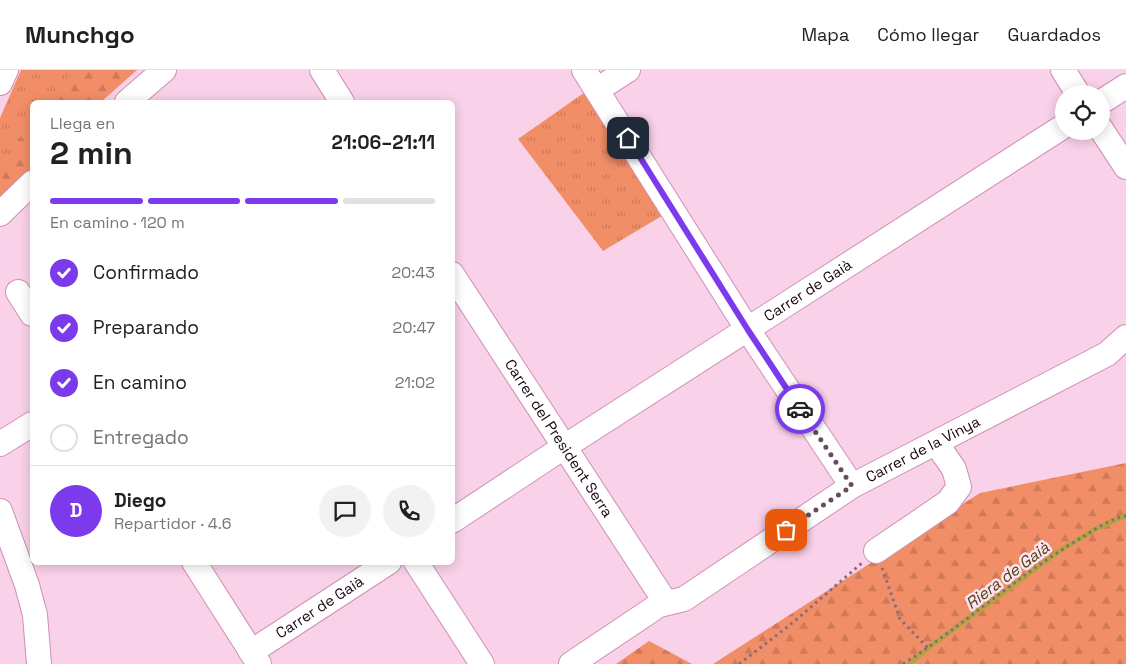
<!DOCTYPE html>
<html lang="es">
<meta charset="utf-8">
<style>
:root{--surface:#fff;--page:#f2f2f2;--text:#202124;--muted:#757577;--line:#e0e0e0;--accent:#7c3aed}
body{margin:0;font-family:"Space Grotesk",sans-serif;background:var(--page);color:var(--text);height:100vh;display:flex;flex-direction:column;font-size:19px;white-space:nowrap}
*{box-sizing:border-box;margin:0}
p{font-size:16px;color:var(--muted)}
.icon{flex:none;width:28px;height:28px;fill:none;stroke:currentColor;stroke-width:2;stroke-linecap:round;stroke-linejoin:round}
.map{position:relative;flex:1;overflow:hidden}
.details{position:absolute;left:30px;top:30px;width:425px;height:465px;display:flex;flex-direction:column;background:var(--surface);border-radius:8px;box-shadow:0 2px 12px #0003}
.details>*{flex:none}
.buttons{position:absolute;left:1055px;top:15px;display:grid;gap:10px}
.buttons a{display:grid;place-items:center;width:55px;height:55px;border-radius:50%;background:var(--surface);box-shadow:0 2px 12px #0003;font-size:25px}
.pin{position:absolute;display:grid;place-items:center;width:42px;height:42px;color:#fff;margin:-21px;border-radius:10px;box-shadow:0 2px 8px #0006}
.courier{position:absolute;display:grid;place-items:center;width:50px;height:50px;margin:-25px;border:4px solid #7c3aed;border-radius:50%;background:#fff;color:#222;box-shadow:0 1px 6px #0007}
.summary em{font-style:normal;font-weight:800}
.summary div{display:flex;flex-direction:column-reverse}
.summary{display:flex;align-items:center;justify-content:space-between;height:85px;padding:0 20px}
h1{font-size:32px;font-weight:800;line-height:38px}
.bar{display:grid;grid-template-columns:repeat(4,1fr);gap:8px 5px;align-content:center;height:60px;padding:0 20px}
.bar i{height:6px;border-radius:4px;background:var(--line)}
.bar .current{background:var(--accent)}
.bar p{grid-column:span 4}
.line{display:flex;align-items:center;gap:12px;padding:0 20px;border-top:1px solid var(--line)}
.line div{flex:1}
.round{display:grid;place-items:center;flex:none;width:52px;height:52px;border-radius:26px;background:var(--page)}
ol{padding:0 20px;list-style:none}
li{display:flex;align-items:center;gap:15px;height:55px}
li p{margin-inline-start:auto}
li .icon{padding:5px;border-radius:50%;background:var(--accent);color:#fff;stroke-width:4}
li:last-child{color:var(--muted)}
li i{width:28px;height:28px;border:2px solid var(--line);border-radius:50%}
header{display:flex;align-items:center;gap:30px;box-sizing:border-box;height:70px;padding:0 25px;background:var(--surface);border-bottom:1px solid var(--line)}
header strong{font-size:24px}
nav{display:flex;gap:28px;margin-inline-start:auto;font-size:18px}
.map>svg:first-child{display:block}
</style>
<header>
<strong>Munchgo</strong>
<nav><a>Mapa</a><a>Cómo llegar</a><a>Guardados</a></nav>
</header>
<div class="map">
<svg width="1126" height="594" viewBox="0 0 1126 594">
<defs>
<pattern id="forest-firs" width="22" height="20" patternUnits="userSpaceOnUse" patternTransform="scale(1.25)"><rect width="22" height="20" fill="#f28e67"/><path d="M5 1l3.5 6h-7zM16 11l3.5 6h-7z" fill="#cf7958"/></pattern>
<pattern id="park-tufts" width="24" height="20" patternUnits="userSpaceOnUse" patternTransform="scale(1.25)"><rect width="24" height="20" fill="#f28e67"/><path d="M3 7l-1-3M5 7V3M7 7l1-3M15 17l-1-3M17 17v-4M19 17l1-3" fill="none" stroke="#cf7958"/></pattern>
</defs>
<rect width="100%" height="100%" fill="#f9d1e9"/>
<g fill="url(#forest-firs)">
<path d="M54,0h83l-36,32h-69v72l-32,30v-64z"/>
<path d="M1126,393v201h-413l267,-171z"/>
<path d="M649,571l43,23h-76z"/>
</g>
<g fill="url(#park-tufts)">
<path d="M21,0h53l-22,32h-20v17l-5,5 -21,39 -6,-2v-43z"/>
<path d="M588,20l77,124 -62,37 -85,-112z"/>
</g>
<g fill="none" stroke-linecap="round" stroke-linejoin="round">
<path stroke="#b3a53d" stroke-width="5" d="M909,594l19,-16 133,-98 33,-20 32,-15"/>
<g stroke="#cd90b7" stroke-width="26">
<g id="minor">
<path d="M322,0l20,32"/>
<path d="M584,0l164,260 104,156"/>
<path d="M1063,0l15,24"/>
<path d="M0,13l6,-13"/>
<path d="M597,20l31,-20"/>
<path d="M127,32l37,-32"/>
<path d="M1101,32l25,-16"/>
<path d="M1101,59l25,38"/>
<path d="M0,144l32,-31"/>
<path id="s1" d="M452,204l214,329"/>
<path d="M18,222l14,22"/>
<path d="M0,374l32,-20"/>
<path d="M0,441l27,74 8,30 4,49"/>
<path id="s2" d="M452,451l112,-74 500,-321"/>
<path d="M876,481l72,-49 11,-15 -5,-18 -18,-26"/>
<path d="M194,492l65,102"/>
<path d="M416,492l66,102"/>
<path id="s3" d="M251,582l138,-90"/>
<path id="s4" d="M571,594l88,-59 25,-6 168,-113 255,-132 19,-17"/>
</g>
</g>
<g stroke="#886a7d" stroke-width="3" stroke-dasharray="2.5 4" stroke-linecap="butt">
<path d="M882,498l18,51 28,29"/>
<path d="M739,594l51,-39 72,-62"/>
<path d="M903,594c61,-39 115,-89 178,-126 13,-8 30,-20 45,-22"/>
</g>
<use href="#minor" stroke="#fff" stroke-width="24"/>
</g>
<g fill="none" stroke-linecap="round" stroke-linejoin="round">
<path stroke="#674c5d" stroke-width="5" stroke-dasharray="0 9" d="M786,460l66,-44 -52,-77"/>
<path stroke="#7c3aed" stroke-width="6" d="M628,68l120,192 52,79"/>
</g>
<g text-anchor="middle" stroke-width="5" stroke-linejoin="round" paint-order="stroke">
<g font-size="15" fill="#190512" stroke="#fee3f3">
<text dy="5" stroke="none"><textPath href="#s2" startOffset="424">Carrer de Gaià</textPath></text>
<text dy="5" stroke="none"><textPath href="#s1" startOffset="196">Carrer del President Serra</textPath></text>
<text dy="5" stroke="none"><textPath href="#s4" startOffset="414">Carrer de la Vinya</textPath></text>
<text dy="5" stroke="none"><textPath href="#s3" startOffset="82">Carrer de Gaià</textPath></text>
</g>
<g font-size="16" font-style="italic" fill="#4c440b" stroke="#fee3f3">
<text transform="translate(1007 505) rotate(-37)" y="6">Riera de Gaià</text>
</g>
</g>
</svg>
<div class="buttons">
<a><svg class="icon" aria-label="locate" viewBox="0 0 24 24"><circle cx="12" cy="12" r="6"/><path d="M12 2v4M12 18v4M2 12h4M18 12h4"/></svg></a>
</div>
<div class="pin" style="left:786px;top:460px;background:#ea580c"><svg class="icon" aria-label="bag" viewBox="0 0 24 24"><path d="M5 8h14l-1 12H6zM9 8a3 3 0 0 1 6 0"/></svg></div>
<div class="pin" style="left:628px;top:68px;background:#1f2937"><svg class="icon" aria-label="home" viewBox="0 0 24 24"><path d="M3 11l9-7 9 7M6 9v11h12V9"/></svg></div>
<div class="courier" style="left:800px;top:339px"><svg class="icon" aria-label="car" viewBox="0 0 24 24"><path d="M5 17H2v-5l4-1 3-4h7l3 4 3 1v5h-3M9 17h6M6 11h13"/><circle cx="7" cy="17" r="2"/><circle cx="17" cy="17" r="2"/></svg></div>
<section class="details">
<div class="summary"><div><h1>2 min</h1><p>Llega en</p></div><em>21:06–21:11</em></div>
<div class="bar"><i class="current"></i><i class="current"></i><i class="current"></i><i></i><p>En camino · 120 m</p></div>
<ol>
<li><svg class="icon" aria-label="check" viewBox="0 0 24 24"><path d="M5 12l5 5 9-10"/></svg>Confirmado<p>20:43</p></li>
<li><svg class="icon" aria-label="check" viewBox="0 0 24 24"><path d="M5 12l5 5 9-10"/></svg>Preparando<p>20:47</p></li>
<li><svg class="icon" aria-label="check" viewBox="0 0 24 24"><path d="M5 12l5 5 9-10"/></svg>En camino<p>21:02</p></li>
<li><i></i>Entregado</li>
</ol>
<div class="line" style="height:90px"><b class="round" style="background:var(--accent);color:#fff">D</b><div><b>Diego</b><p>Repartidor · 4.6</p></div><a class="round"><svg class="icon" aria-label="chat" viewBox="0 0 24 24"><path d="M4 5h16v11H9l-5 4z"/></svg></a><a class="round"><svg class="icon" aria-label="phone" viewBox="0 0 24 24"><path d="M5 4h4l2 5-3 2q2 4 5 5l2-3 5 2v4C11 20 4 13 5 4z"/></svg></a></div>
</section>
</div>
